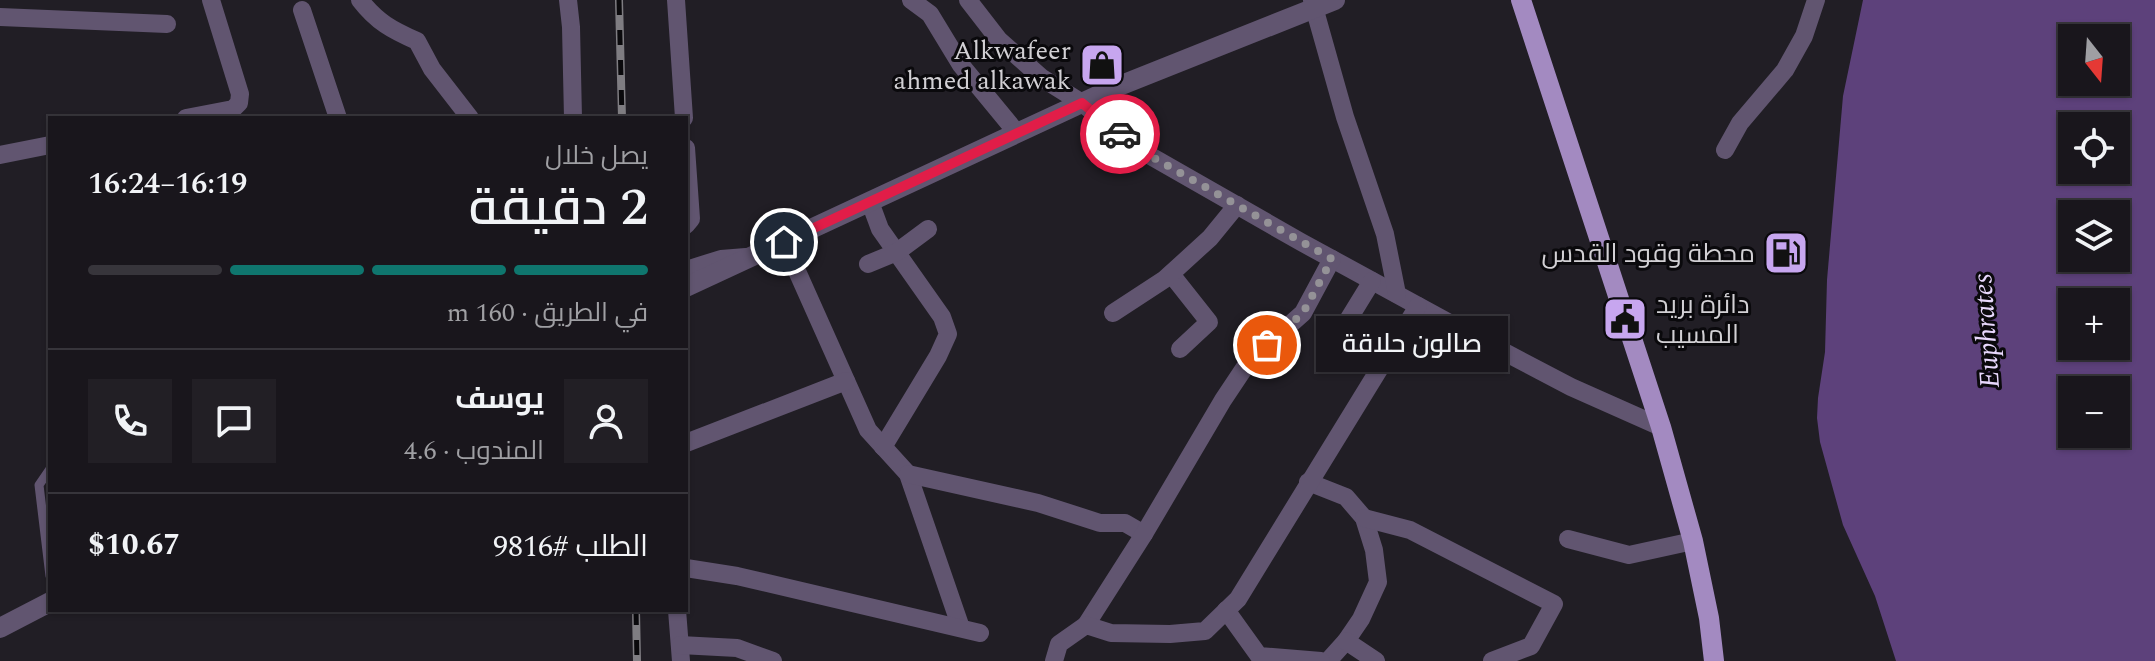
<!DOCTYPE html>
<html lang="ar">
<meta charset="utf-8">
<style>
:root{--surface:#19161c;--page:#221f25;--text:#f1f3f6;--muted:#9f9fa3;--line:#37353b;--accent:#0f766e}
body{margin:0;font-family:Spectral,Cairo,serif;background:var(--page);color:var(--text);direction:rtl;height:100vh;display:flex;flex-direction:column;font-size:30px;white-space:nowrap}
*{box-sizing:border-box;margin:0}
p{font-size:26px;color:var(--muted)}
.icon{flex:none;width:44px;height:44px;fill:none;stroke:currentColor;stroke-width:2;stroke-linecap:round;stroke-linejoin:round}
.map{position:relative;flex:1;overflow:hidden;direction:ltr}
.details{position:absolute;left:48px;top:116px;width:640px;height:496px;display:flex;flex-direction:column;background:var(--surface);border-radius:0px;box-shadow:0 2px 6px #0004,0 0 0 2px var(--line);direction:rtl}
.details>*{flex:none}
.needle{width:52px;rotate:163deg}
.tools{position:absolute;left:2058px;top:24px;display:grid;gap:16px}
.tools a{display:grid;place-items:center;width:72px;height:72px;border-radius:0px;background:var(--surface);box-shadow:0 2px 6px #0004,0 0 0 2px var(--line);font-size:40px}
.pin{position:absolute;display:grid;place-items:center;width:68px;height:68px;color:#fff;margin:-34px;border:4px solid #fff;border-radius:50%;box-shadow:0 2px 8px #0007}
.courier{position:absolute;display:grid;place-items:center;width:80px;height:80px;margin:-40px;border:6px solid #e11d48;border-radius:50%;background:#fff;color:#222;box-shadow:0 2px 10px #0007}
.bubble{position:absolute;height:56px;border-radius:0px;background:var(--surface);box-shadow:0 2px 6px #0004,0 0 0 2px var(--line);font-size:26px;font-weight:600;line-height:56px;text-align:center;direction:rtl}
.summary em{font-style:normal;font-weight:600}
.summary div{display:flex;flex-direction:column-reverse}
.summary{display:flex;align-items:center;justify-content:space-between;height:136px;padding:0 40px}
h1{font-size:52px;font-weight:600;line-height:60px}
.bar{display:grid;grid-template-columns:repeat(4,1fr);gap:12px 8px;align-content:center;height:96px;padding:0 40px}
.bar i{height:10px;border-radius:6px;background:var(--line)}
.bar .active{background:var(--accent)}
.bar p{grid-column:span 4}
.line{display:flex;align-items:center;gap:20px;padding:0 40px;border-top:2px solid var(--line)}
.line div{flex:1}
.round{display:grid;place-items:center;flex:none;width:84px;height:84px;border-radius:0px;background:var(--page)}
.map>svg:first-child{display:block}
</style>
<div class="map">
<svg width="2155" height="661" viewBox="0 0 2155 661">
<rect width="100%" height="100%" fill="#211e25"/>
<path fill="#5d417b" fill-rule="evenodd" d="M1863,0h292v661h-259l-21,-65 -32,-71 -23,-83 -3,-24 1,-20 7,-46 2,-72 16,-184zM2072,38h44v44h-44zM2072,126h44v44h-44zM2072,214h44v44h-44zM2072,302h44v44h-44zM2072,390h44v44h-44z"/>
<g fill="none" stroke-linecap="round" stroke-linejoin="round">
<path stroke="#615570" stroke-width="9" d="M50,469l-11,16 11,91"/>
<g stroke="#615570" stroke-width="18">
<path d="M360,0c17,22 32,30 57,41l15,28 38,49"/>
<path d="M568,0l3,27 2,91"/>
<path d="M676,0l8,118"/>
<path d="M911,0l19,14 31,51 56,68"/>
<path d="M968,0l31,40 43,38 40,25 58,47 161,92 152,83 118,62 90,40"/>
<path d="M1312,0l33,117 40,117 12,60"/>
<path d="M302,10l36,108"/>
<path d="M0,17l167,7"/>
<path d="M186,118l47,-9 6,-6 1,-9 -29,-94"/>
<path d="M686,148l5,71 -5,6"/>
<path d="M1725,150l15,-27 45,-53 19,-34 12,-36"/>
<path d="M0,155l50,-10"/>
<path d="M870,202l10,27 62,88 6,17 -10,22 -55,91"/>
<path d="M784,242l84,188 40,44 53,154"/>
<path d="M868,264l29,-12 31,-23"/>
<path d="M686,270l35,-11 25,-2"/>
<path d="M1171,274l38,48 -29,27"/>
<path d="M1113,313l52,-34 45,-41 27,-33"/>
<path d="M1329,351l43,-70"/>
<path d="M686,443l160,-62"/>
<path d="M908,474l130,29 62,20h25l19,11"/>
<path d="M1308,482l38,15 18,21 10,32 4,32 -17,37 -15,22 -18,20"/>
<path d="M1364,518l46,12 144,74 -23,42 -39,15"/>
<path d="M1568,539l61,16 64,-14"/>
<path d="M686,568l51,8 243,57"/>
<path d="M677,610l4,51"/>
<path d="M1226,610l33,46 62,5"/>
<path d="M1086,625l58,-91 79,-134 26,-39 54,-48 29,-54"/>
<path d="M1346,641l30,20"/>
<path d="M680,645l57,3 36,13"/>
<path d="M1054,661l5,-17 27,-19 25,8 59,1 35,-3 33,-32 180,-293"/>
</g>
<g stroke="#615570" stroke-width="20">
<path d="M686,287l428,-199 221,-88"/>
<path d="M0,628l50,-26"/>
</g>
<path stroke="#a38ac1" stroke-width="20" d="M1521,0l140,427 32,114 16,77 5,43"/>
<g stroke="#7f7d82" stroke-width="8">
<g id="rail">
<path d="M619,0l3,118"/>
<path d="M636,610l1,51"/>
</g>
</g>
<use href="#rail" stroke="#0a090c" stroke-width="5" stroke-dasharray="15" stroke-linecap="butt"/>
</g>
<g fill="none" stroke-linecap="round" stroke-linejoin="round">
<path stroke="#949297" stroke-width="8" stroke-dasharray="0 14.4" d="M1120,134l20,16 192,109 -29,54 -36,32"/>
<path stroke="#e11d48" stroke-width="10" d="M784,242l298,-139 38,31"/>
</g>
<defs>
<g id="shop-square" transform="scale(2.3)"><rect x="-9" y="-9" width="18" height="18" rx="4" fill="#c7a6ef" stroke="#0a090c"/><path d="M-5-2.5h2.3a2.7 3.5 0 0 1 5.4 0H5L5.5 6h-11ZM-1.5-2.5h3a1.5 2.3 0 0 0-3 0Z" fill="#111"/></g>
<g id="fuel-square" transform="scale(2.3)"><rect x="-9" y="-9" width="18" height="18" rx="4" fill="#c7a6ef" stroke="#0a090c"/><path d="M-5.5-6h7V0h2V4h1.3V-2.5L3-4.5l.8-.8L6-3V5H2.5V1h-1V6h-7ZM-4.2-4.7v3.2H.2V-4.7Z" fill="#111"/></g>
<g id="civic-square" transform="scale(2.3)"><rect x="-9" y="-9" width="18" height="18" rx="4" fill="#c7a6ef" stroke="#0a090c"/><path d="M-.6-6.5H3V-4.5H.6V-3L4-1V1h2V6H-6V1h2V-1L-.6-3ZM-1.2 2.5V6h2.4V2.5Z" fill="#111"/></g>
</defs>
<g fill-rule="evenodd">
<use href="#shop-square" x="1102" y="65"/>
<use href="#fuel-square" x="1786" y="253"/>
<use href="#civic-square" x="1625" y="319"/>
</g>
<g text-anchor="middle" stroke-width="6" stroke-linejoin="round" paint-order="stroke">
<g font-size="26" fill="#d2d0d4" stroke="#0a090c" text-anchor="end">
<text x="1071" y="59">Alkwafeer<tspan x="1071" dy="30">ahmed alkawak</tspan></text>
<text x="1755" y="262">محطة وقود القدس</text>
<text x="1656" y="313" text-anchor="start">دائرة بريد<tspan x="1656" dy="30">المسيب</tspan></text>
</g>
<g font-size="28" font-style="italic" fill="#e8d8fd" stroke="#0a090c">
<text transform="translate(1985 331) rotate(-94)" y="10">Euphrates</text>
</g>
</g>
</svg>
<div class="tools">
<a><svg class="needle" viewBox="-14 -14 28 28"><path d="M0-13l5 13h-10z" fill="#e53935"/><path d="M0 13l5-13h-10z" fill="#9f9fa3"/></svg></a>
<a><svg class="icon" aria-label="locate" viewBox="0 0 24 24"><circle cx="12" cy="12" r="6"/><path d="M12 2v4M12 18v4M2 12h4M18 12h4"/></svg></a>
<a><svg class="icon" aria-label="layers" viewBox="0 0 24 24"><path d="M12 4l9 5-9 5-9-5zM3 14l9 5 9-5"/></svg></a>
<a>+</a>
<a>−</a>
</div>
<div class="pin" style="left:1267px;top:345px;background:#ea580c"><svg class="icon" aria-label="bag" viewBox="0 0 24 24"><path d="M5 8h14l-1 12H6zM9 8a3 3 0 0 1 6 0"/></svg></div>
<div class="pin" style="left:784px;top:242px;background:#1f2937"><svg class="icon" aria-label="home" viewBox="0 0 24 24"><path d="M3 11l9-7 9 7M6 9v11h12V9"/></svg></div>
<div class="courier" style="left:1120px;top:134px"><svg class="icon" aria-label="car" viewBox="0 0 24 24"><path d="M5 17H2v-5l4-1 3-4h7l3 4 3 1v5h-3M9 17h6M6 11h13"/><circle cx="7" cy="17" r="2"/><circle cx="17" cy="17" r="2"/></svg></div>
<div class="bubble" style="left:1316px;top:316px;width:192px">صالون حلاقة</div>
<section class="details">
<div class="summary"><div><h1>2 دقيقة</h1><p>يصل خلال</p></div><em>16:19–16:24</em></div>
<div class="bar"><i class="active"></i><i class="active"></i><i class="active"></i><i></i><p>في الطريق · 160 m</p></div>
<div class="line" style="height:144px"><a class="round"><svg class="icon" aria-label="person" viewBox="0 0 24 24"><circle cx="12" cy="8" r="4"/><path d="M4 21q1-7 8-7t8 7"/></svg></a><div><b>يوسف</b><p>المندوب · 4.6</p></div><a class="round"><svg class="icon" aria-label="chat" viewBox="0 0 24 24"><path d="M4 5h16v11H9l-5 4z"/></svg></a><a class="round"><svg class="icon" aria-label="phone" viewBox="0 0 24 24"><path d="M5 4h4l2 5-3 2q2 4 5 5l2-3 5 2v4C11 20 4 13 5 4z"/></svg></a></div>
<div class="line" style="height:104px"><div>الطلب #9816</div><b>$10.67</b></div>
</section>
</div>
